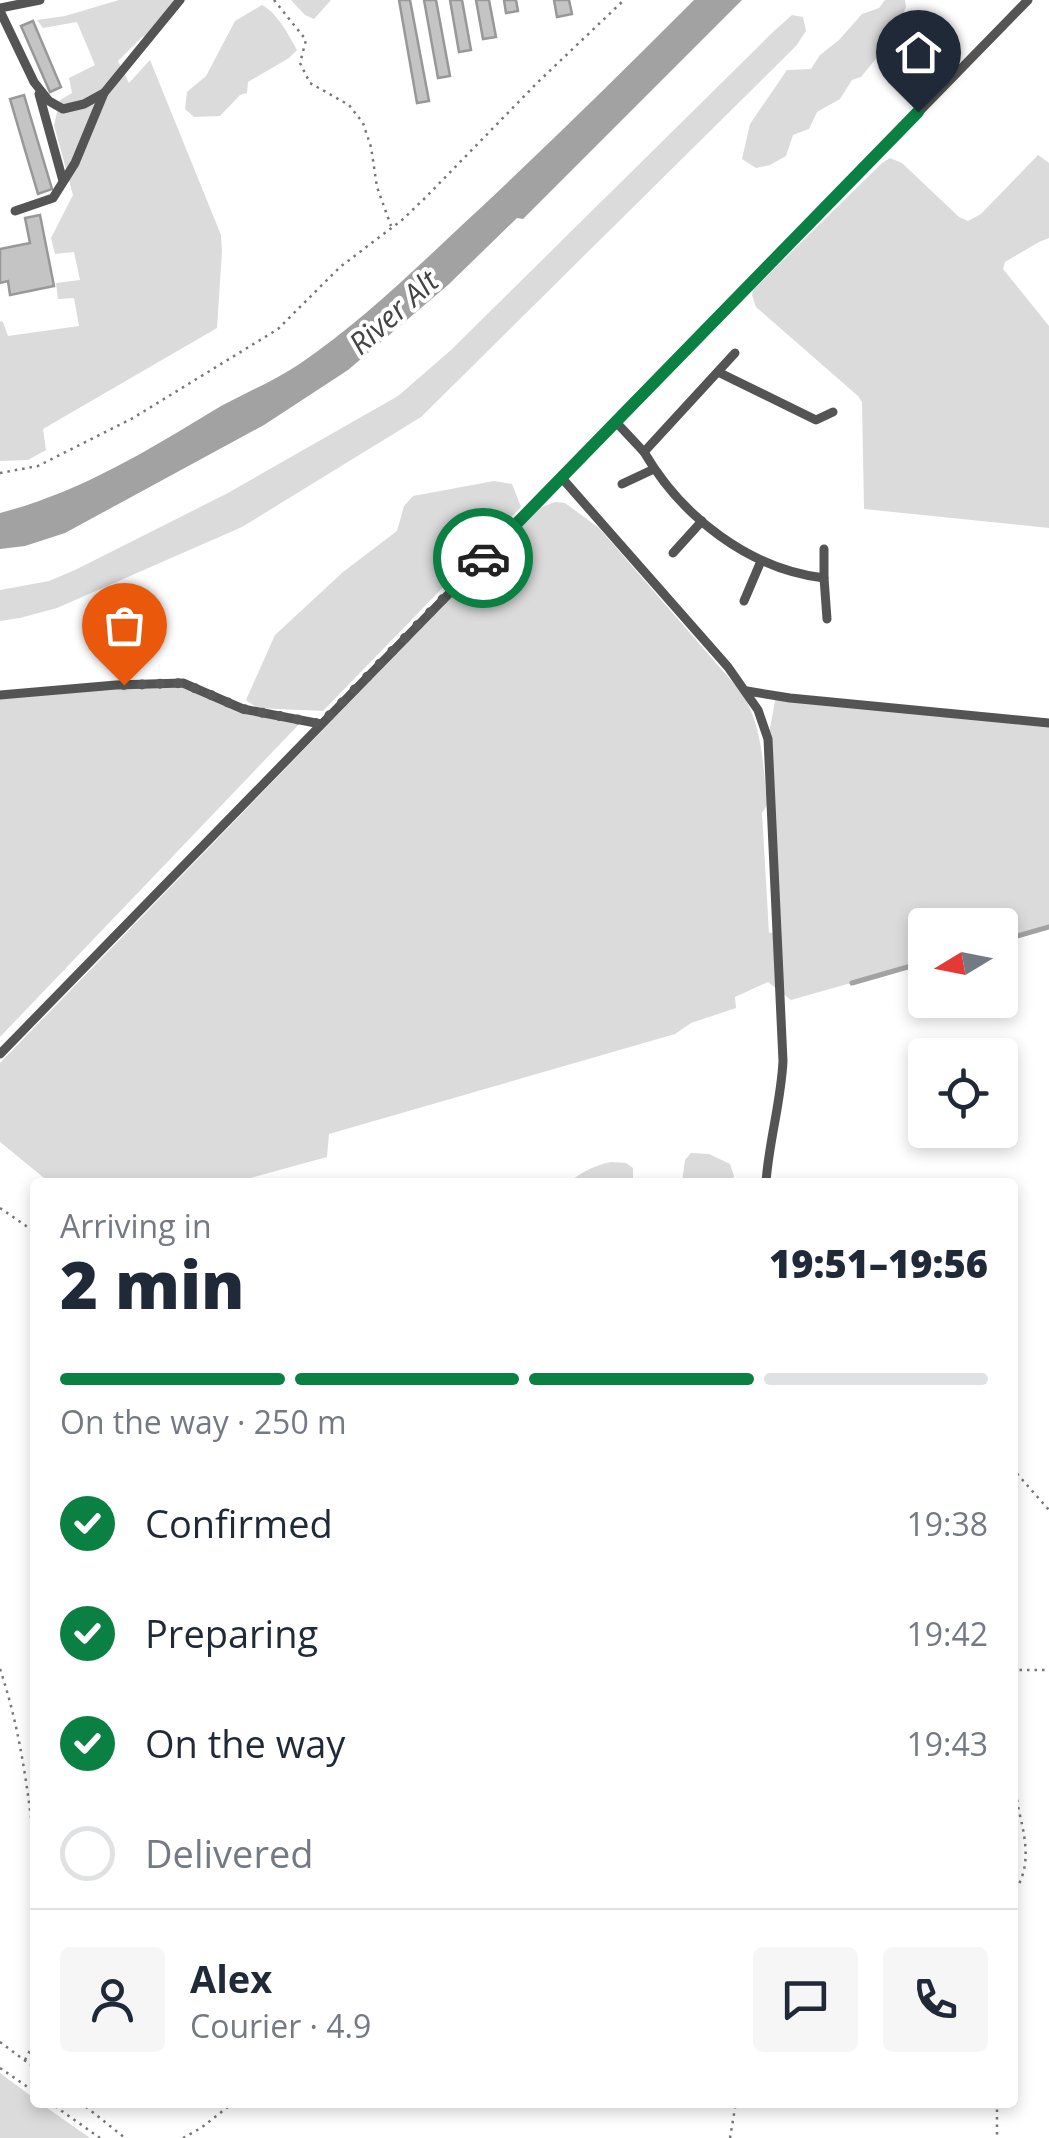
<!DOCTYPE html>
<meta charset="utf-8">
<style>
:root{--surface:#fff;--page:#f6f6f7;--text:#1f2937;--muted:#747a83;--line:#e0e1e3;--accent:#0b8043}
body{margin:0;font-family:"Open Sans",sans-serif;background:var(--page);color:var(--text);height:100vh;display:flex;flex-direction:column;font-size:38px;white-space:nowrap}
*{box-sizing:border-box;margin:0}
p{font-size:32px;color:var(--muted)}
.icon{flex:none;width:55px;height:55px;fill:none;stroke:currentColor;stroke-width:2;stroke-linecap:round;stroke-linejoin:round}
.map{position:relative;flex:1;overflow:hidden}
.details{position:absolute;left:30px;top:1178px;width:988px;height:930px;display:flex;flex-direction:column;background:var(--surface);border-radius:10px;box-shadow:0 5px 15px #0003}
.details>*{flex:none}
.needle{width:65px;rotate:260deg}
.tools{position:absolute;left:908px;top:908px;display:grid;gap:20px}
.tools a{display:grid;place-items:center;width:110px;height:110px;border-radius:10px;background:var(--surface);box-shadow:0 5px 15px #0003;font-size:50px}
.pin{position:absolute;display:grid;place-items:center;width:85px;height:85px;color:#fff;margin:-102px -42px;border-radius:50% 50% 50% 0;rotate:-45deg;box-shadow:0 0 10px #0007}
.pin .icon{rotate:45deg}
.courier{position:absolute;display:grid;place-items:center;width:100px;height:100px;margin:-50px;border:8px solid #0b8043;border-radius:50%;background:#fff;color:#222;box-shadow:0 2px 12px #0007}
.head em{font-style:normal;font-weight:800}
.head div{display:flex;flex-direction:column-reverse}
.head{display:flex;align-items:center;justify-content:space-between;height:170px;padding:0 30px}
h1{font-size:65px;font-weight:800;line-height:75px}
.bar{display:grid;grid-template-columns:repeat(4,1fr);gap:15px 10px;align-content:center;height:120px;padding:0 30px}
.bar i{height:12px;border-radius:8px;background:var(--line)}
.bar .on{background:var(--accent)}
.bar p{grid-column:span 4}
.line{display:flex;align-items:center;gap:25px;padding:0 30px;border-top:2px solid var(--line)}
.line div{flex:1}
.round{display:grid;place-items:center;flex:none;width:105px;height:105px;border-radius:10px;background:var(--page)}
ol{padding:0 30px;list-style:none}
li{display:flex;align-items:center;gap:30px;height:110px}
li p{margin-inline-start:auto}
li .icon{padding:10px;border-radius:50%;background:var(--accent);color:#fff;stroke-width:4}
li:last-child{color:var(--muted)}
li i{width:55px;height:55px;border:5px solid var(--line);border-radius:50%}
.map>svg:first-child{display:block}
</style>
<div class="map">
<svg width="1049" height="2138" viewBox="0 0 1049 2138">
<rect width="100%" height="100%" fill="#fff"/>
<g fill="#dbdbdb">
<path d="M119,0h67l-24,28 -20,9 -24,24 11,22 21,-23 71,175 1,16 -5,77 -174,101 3,21 -18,10 -28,1v-140l3,1 5,14 71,-10 -5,-28 -16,1 -2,-16 24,-3 -6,-28 -19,2 -4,-16 22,-43 -19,-70 6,-25 12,-7 -3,-15 26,-13 -18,-43 -34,6 -6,-8 28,-4z"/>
<path d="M291,0h40l-17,19 -9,-4z"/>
<path d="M885,0h20l1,7 -15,33 -30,37 -9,3 -12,19 -23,13 -8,17 -16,6 -7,21 -16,9 -14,3 -14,-9 8,-35 37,-54 24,-1 9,-14 19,-15 23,-26 17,-6z"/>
<path d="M262,5c16,9 26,29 35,45l-8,8 -41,24 -1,11 -7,2 -20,21 -26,1 -9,-8 2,-17 19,-16 29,-55z"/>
<path d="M792,15l11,2 3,14 -10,15 -375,371 -179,110 -185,81 -37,10 -20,3v-31l49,-9 26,-11 151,-76 172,-98 53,-46 323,-319z"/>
<path d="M1038,155l11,8v75l-10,4 -34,20 -2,7 46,57v202l-185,-19 -2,-107 -4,-6 -102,-89 -4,-12 2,-6 128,-126 8,-5 12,5 57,54 9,4 13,-7z"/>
<path d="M494,481l18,3 9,23 -198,204 -66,-3 -11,-8 29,-65 68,-63 54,-41 7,-25 9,-10z"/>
<path d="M555,502l10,1 34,25 143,165c21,35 21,72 25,112l-5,8 7,120 9,-1 -10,-193 8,-43 273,26v205l-49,14v-16h-75v37l-134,38 -23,-18 -33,15 1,11 -45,15 -16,11 -346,100 -2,23 -91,25h-187l-49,-40v-79l537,-554z"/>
<path d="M183,683l60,26 60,11 -303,317v-342z"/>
<path d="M691,1153l18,1 21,10 4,12 -2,6h-50l3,-22z"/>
<path d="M611,1162l15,1 7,5v14h-64c13,-10 26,-17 42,-20z"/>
<path d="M0,2073l35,26v3l5,1 50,35h-90z"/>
</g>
<path fill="#a2a2a2" d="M694,0h48l-219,219 -6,-1 -69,67 -100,85 -84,55 -199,108 -40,13 -25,3v-36c77,-20 144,-60 211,-101 28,-17 60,-29 87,-47 59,-40 110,-89 162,-138 80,-74 157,-150 234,-227z"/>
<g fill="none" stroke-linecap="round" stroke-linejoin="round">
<g stroke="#a2a2a2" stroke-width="5">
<path d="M1000,941l49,-14"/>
<path d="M852,983l73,-21"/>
</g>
</g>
<g fill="#c4c4c4" stroke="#989898" stroke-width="2.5">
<path d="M399,0h11l19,101 -12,2z"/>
<path d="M424,0h12l14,76 -12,2z"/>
<path d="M450,0h12l9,50 -12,2z"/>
<path d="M476,0h13l7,37 -13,2z"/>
<path d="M504,0h12l2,11 -12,2z"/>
<path d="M554,0h15l3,14 -15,3z"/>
<path d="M33,21l28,66 -11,5 -29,-66z"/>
<path d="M24,95l28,94 -14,5 -28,-95z"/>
<path d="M40,215l14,71 -44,9 -2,-14 -8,2v-34l30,-6 -5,-25z"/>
</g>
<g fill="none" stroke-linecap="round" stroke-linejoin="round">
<g stroke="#767676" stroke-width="2.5" stroke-dasharray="2.5 5" stroke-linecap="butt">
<path d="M274,0l32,40 -6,23 10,20 39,22 14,18 8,24 6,40 14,39"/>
<path d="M0,473l38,-7 95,-48 145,-89 62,-62 62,-47 23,-22 112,-115 87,-83"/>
<path d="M0,1208l35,24"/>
<path d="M1012,1468l37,42"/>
<path d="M0,1669c20,59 28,121 35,182"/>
<path d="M1012,1670h37"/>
<path d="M1012,1755c4,19 3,38 7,56 7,30 13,58 -7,84"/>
<path d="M0,2042l35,26"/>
<path d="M25,2060l10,-19"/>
<path d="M0,2068l35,24"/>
<path d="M49,2102l51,36"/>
<path d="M80,2102l45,36"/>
<path d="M997,2102v36"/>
<path d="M183,2138l18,-10 33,-26"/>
<path d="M730,2138l6,-36"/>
</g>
<g stroke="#545454" stroke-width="9">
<path d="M0,8l40,-8"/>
<path d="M0,11l34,71 15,19 14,8 21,-5 20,-11 76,-93"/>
<path d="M39,94l24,87"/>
<path d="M15,211l38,-13 22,-35 29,-70"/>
<path d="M718,372l98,48 17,-8"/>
<path d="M615,421l29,31 91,-99"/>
<path d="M644,452c38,65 105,117 180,126v-29"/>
<path d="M561,477l167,190 30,43 10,29 15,322c-2,41 -14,80 -17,121"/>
<path d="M622,484l32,-15"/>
<path d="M673,553l29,-32"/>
<path d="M824,578l3,41"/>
<path d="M744,601l17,-40"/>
<path d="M747,691l43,7 259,25"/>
<path d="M0,695l116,-10 67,-2 60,26 78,15"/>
<path d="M0,1054l1028,-1054"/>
</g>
</g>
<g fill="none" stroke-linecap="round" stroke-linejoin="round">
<path stroke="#595959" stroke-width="10" stroke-dasharray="0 18" d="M124,685l59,-2 60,26 78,15 162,-166"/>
<path stroke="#0b8043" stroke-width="12" d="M483,558l435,-446"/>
</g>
<g text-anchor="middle" stroke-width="8" stroke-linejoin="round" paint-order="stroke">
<g font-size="30" font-style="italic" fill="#434343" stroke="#fff">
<text transform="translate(394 313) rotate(-42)" y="10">River Alt</text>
</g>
</g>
</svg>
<div class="tools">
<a><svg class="needle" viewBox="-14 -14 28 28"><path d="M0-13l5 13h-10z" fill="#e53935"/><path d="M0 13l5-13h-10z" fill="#747a83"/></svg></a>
<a><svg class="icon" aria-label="locate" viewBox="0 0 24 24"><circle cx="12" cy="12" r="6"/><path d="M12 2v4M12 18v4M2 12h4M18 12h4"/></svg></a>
</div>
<div class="pin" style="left:124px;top:685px;background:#ea580c"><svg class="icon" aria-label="bag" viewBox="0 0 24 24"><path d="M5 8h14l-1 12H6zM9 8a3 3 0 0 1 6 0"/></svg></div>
<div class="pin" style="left:918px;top:112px;background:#1f2937"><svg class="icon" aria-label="home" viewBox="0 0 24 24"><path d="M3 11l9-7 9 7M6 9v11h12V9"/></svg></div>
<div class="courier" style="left:483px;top:558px"><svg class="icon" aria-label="car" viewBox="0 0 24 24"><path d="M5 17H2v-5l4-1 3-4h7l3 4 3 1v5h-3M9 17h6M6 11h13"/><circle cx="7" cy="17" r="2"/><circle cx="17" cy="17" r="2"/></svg></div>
<section class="details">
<div class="head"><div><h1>2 min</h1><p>Arriving in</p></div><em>19:51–19:56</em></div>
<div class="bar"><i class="on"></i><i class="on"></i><i class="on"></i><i></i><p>On the way · 250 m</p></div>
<ol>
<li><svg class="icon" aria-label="check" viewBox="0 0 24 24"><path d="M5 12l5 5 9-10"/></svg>Confirmed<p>19:38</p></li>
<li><svg class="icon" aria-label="check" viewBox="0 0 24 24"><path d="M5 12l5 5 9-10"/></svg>Preparing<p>19:42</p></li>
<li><svg class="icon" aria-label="check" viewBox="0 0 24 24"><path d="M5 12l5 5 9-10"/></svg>On the way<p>19:43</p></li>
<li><i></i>Delivered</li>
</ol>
<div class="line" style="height:180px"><a class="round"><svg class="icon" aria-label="person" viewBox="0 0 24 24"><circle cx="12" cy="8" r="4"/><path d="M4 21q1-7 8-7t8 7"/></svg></a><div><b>Alex</b><p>Courier · 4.9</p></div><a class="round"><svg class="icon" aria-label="chat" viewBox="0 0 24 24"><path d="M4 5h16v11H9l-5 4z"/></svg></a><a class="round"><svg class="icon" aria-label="phone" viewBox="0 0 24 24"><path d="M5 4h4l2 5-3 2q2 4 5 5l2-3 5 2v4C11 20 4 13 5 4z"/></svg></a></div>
</section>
</div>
